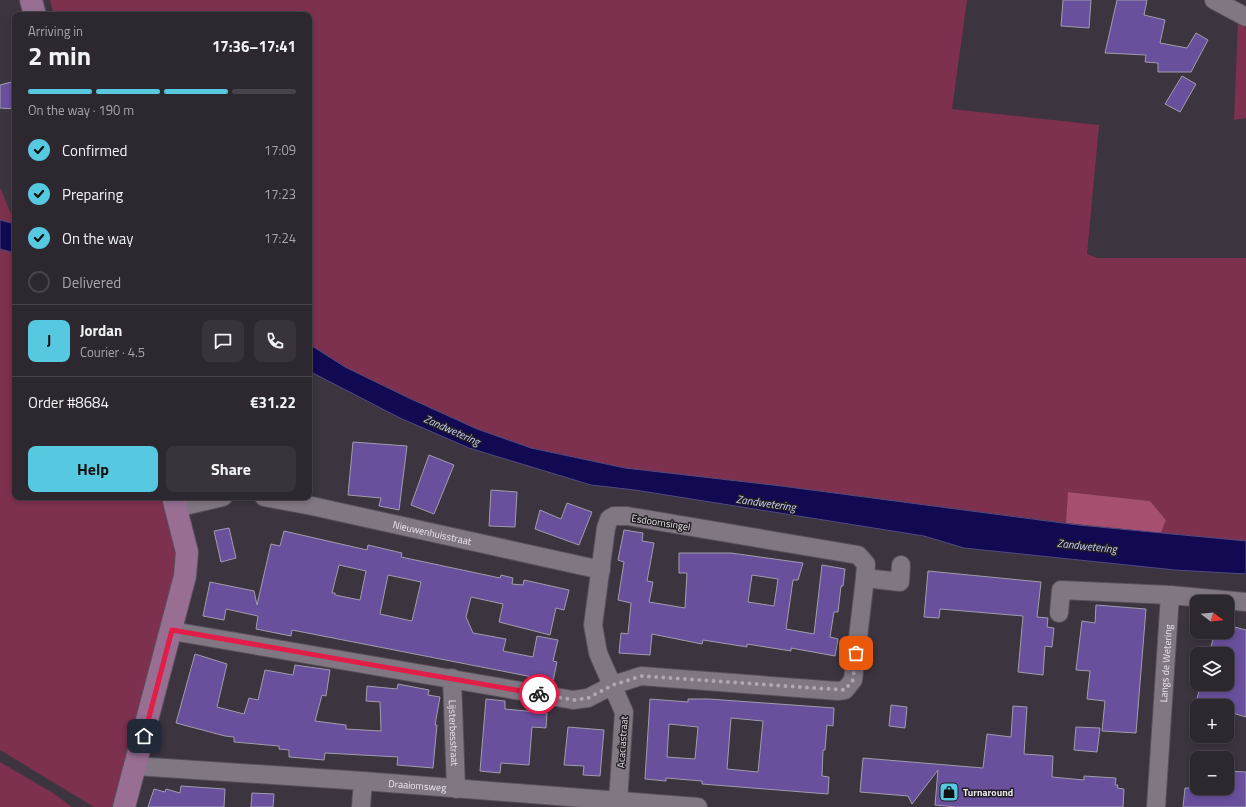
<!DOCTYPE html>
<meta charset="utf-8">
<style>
:root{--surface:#2d272f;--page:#39333b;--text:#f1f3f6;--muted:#a7a5aa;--line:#48444b;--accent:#56c9e1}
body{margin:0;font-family:"Titillium Web",sans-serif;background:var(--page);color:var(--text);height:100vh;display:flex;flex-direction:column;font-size:15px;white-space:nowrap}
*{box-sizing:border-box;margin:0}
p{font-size:13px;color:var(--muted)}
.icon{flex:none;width:22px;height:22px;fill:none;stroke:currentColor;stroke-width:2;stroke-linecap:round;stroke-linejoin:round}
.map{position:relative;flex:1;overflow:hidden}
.drawer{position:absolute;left:12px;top:12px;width:300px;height:488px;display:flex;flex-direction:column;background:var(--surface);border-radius:8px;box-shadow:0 2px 6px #0003,0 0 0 1px var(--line)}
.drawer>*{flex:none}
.needle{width:26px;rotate:106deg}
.fabs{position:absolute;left:1190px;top:595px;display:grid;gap:8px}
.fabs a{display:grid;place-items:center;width:44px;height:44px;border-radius:8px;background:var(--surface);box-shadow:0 2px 6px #0003,0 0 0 1px var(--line);font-size:20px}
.pin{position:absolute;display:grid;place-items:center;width:34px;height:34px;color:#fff;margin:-17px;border-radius:8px;box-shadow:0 2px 6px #0006}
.courier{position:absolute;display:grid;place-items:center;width:40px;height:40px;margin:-20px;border:3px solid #e11d48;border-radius:50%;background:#fff;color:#222;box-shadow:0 1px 5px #0007}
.summary em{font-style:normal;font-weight:700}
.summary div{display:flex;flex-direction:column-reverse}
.summary{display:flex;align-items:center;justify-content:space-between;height:68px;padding:0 16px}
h1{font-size:26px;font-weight:700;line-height:30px}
.bar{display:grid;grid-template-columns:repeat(4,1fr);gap:6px 4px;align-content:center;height:48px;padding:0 16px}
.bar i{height:5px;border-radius:3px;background:var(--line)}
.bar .active{background:var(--accent)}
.bar p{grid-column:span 4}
.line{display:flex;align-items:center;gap:10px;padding:0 16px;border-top:1px solid var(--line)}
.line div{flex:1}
.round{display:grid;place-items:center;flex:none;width:42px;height:42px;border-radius:8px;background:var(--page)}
ol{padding:0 16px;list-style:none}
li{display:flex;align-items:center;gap:12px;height:44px}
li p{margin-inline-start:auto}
li .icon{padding:4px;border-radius:50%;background:var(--accent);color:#111;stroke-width:4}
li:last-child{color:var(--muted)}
li i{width:22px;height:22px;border:2px solid var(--line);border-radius:50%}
.button{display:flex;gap:8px;margin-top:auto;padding:8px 16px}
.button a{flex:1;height:46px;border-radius:8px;background:var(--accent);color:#111;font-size:16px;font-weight:700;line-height:46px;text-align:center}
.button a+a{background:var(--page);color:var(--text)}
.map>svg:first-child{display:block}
</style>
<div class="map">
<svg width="1246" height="807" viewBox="0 0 1246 807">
<rect width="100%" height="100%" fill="#3c343f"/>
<g fill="#7d314f">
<path d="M50,0h917l-15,109 147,16 -12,129 11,4h148v283l-85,-8 5,-13 -16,-19 -81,-9 -3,31 -285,-37 -156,-18 -94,-20 -54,-19 -66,-30 -66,-32 -36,-23v-329h-255z"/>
<path d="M1238,22l8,6v90l-12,2z"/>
<path d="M0,188l15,35v1l-15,-4z"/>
<path d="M0,249l15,4v244h149l15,67 -64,243h-21l-94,-57z"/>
<path d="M0,762l53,31 19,14h-72z"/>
</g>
<path fill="#a64f70" d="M1068,492l82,9 16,19 -5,13 -95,-10z"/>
<g fill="#110951" stroke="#524b80">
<path d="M0,220l15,4v29l-15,-4z"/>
<path d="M309,344l36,23 66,32 66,30 54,19 94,20 156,18 297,39 168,16v33l-71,-4 -211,-22 -40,-12 -289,-46 -44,-5 -122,-37 -69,-30 -91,-47z"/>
</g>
<g fill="#68509c" stroke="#a09dac" fill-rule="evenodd">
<path d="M1063,0h28l-2,28 -28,-2z"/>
<path d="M1117,0h30l-3,15 21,5 -5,23 27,5 9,-15 12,7 -17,32h-33v-9l-13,-1 1,-7 -41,-2z"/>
<path d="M1182,76l14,8 -16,28 -15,-8z"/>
<path d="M15,81v28l-15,-1v-23z"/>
<path d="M353,442l54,4 -8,64 -20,-4 2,-8 -33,-3z"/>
<path d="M429,455l25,10 -20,49 -23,-9z"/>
<path d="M491,490l26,2 -2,35 -26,-1z"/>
<path d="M567,503l25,9 -13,33 -44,-16 5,-19 21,9z"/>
<path d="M229,528l7,30 -15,4 -7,-31z"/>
<path d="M624,530l19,3 -1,8 12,2 -7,38 6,1 -4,20 36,6 2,-35h-8v-20h52l72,10 -5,17h-5l-7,49 28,5 8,-69 23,4 -2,17h-2l-3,26h-4l-4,25 8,2 -3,17 -44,-8v3l-44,-7v3l-44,-7 -1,4 -50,-10 -2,21 -31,-2 2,-20 7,1 3,-31 -13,-3 6,-38 -6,-2zM752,575l26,4 -4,27 -26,-4z"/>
<path d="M284,531l83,19 1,-5 34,8 -1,4 99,21 1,-3 12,3 -1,6 11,1 1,-5 45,10 -5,20 -8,-2 -6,27 -51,-13 4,-18 -32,-7 -5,20 7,16 33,6 -3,12 30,6 4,-21 21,4 -5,21 4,1 -4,19 -261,-51 -1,6 -35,-7 2,-13 -32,-7 -2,11 -21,-4 7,-34 44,9 3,14 14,-61 9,2zM339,565l27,6 -6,29 -25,-5v-2h-3zM388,575l33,7 -9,39 -32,-7z"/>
<path d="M928,571l113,11 -4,35 11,1 -1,9 7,1 -2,19 -7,-1 -2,29 -25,-3 5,-56 -83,-7 -1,9 -15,-1z"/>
<path d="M1096,605l50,4 -10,124 -34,-2 3,-30 -18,-2 3,-28 -14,-1 6,-49 13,2z"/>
<path d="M1227,625l19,5v87l-17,-5 2,-6h-36l6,-22h26v-30h-18l6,-22h12z"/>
<path d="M195,654l32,10 -10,43 27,7 5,-16 9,2 7,-30 28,5 2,-10 35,5 -4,26 -4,-1 -7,26 31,4v4l35,2 -1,-29 -14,-1 1,-15 30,3 1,-5 31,6 -1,5 12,2 -5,28h2l-4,43 -36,-3 1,-8 -73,-4 -1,7 -35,-3v-7l-10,-1v-3l-45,-4v-5l-9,-1 -49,-13z"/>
<path d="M486,699l19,2v8l42,4 -1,15 -14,-1 -3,38 -28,-2 -1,10 -20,-2z"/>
<path d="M650,699l38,3v-3h21l125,9 -1,18 -6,-1 -2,25h-2l-1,26 7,1 -1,17 -126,-10v-3l-36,-3v3l-21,-2zM731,718l32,3 -5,51 -31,-3zM669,724l29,3 -3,32 -28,-2z"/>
<path d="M891,705l16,2 -2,21 -16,-2z"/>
<path d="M1013,706l14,1 -3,47 29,2 -1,21 32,3v-4l32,2 -1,7h3l-1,3 7,1 -1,18h-167l-21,-2 3,-35 -26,34 -4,-8 -48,-4 3,-34 120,10 4,-34 24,3z"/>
<path d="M568,727l36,3 -4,46 -17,-1 1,-9 -20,-1z"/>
<path d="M1076,727l24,1 -3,24 -23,-2z"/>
<path d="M1227,771l19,1v35h-63l2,-19h42z"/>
<path d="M181,786l44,3 -1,18h-76l6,-18 11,3 1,-3 14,4z"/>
<path d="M252,793l22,1 -1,13h-22z"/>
</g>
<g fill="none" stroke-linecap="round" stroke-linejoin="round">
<g stroke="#575059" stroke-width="20">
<g id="street">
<path d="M1214,0l32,17"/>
<path id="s1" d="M264,497l48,9 289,64"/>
<path d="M176,508l47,-11"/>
<path d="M865,578l35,4 1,-17"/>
<path d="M1059,613l2,-23 109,5"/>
<path d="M172,631l401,69 15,-2 25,-13 28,-9 197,15 7,-1 8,-10 12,-102 1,-14 -8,-9 -231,-39h-13l-5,3 -3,9 -13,97 5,28 26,59 -6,89"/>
<path id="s2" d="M452,678l4,111"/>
<path id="s3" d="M135,766l228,15 335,26"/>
<path d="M361,807l2,-26"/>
<path id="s4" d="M1156,807l14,-212 76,7"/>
</g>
</g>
<g stroke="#575059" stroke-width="24">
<g id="secondary">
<path d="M31,0l4,15"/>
<path d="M124,807l61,-231 2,-24 -14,-55"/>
</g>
</g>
<use href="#street" stroke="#807783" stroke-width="18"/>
<use href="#secondary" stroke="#986f92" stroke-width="22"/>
</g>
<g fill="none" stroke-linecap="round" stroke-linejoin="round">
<path stroke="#aea8b0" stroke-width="4" stroke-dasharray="0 7.2" d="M539,694l35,6 14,-2 25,-13 28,-9 204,14 8,-10 3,-27"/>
<path stroke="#e11d48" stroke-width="5" d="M144,736l28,-106 367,64"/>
</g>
<defs>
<g id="shop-square" transform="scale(1)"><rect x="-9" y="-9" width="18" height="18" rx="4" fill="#56c9e1" stroke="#211d22"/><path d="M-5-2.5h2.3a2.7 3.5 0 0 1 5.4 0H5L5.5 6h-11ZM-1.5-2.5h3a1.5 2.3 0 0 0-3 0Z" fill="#111"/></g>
</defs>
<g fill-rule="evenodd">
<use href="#shop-square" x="949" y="792"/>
</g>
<g text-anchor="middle" stroke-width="3" stroke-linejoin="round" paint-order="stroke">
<g font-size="10" fill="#ebe6ed" stroke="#211d22">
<text transform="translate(661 522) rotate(9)" y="4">Esdoornsingel</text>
<text dy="4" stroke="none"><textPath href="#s1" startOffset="172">Nieuwenhuisstraat</textPath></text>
<text dy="4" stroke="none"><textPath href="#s4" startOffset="144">Langs de Wetering</textPath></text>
<text dy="4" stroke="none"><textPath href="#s2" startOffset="55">Lijsterbesstraat</textPath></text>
<text transform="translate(622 742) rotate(-86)" y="4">Acaciastraat</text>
<text dy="4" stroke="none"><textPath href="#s3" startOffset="283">Draaiomsweg</textPath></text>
</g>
<g font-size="10" font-weight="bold" fill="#ebe6ed" stroke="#211d22" text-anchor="start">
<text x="963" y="796">Turnaround</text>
</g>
<g font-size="11" font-style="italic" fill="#c6d0fa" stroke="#211d22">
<text transform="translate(452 430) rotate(24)" y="4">Zandwetering</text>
<text transform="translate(766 503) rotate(8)" y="4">Zandwetering</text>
<text transform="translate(1087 546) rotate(6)" y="4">Zandwetering</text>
</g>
</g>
</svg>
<div class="fabs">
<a><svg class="needle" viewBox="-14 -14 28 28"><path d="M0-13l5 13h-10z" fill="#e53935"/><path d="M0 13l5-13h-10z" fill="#a7a5aa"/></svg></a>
<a><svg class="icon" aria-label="layers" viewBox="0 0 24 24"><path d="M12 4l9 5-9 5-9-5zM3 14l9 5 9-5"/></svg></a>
<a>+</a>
<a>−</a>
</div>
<div class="pin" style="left:856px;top:653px;background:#ea580c"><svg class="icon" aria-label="bag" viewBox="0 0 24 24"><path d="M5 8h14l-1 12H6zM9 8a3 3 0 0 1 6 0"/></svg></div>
<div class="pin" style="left:144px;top:736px;background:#1f2937"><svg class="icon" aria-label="home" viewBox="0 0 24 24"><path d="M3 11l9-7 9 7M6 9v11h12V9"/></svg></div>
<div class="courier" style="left:539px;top:694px"><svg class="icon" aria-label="bike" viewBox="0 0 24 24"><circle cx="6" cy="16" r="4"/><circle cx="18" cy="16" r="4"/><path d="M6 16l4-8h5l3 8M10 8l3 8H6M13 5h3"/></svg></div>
<section class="drawer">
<div class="summary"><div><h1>2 min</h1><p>Arriving in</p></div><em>17:36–17:41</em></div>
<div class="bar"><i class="active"></i><i class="active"></i><i class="active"></i><i></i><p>On the way · 190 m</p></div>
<ol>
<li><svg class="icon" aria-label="check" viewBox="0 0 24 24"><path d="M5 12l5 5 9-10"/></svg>Confirmed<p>17:09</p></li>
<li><svg class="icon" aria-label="check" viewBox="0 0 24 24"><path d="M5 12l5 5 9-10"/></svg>Preparing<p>17:23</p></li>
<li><svg class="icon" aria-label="check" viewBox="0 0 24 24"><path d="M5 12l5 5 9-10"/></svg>On the way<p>17:24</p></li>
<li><i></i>Delivered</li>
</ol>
<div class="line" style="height:72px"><b class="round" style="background:var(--accent);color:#111">J</b><div><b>Jordan</b><p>Courier · 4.5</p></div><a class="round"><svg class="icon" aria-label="chat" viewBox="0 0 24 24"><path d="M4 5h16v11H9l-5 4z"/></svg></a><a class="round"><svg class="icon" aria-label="phone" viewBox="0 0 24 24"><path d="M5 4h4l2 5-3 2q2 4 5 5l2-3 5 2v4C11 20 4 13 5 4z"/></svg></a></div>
<div class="line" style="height:52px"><div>Order #8684</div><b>€31.22</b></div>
<div class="button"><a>Help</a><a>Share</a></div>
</section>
</div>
